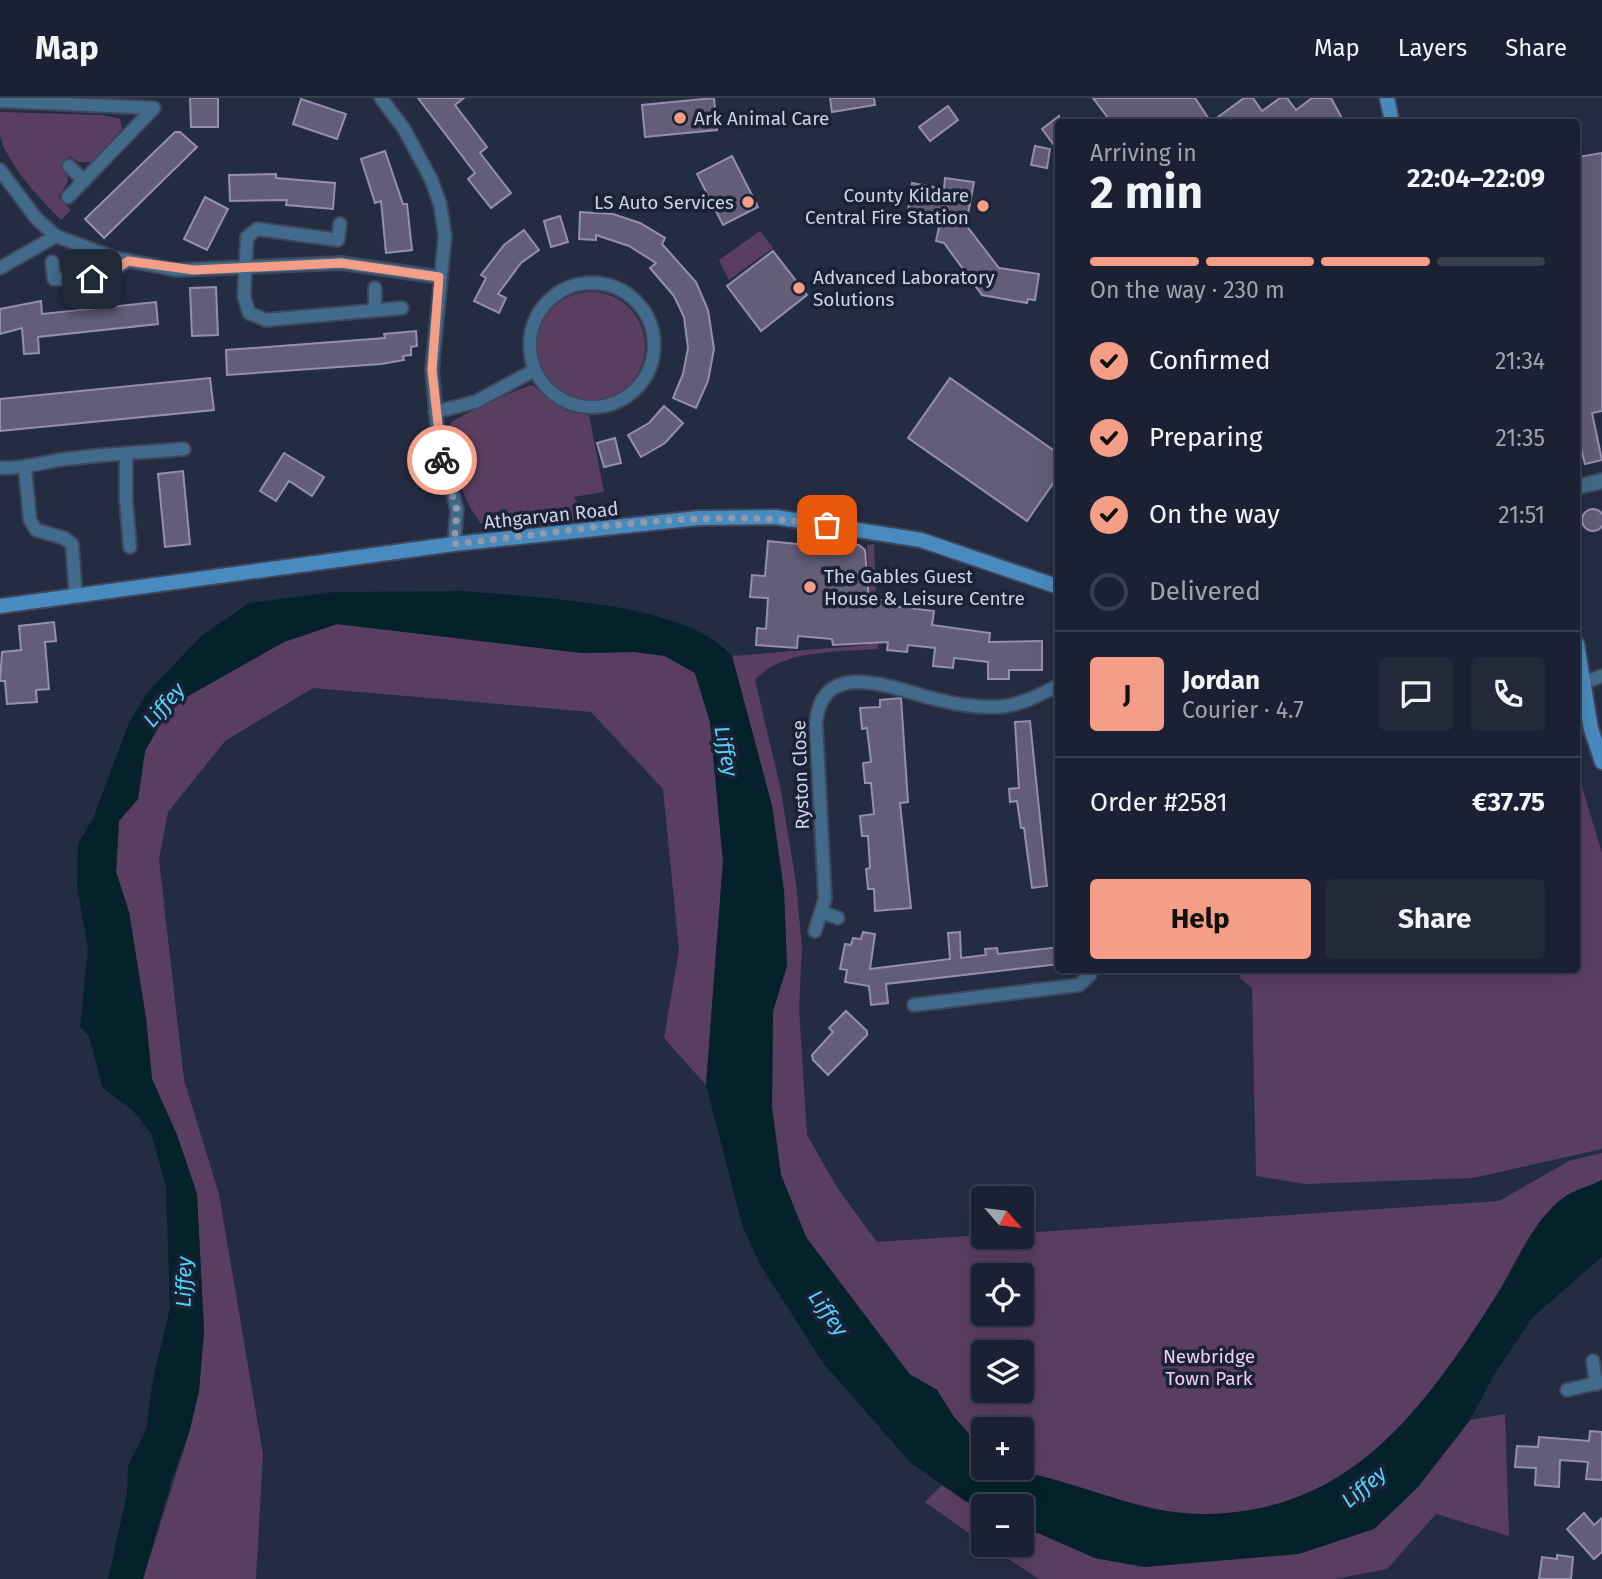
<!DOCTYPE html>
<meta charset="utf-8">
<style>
:root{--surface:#1b2132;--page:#24293a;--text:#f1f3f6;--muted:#a0a3ac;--line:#393e4d;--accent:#f49e88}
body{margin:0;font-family:"Fira Sans",sans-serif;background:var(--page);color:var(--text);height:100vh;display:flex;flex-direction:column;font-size:26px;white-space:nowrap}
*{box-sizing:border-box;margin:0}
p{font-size:23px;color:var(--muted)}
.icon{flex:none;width:38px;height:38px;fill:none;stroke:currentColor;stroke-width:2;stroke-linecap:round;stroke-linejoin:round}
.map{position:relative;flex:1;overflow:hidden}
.side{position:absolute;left:1055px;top:21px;width:525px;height:854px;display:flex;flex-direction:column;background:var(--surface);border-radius:7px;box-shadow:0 7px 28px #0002,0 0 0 2px var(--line)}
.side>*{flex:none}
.needle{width:46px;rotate:118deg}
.buttons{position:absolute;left:971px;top:1088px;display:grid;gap:14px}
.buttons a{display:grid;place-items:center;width:63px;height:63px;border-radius:7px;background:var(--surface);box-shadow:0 7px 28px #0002,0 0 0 2px var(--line);font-size:35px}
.pin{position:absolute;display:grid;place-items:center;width:60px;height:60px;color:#fff;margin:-30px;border-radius:14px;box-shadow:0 4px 10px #0006}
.courier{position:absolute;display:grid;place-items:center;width:70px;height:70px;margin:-35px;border:5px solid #f49e88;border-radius:50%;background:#fff;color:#222;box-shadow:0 2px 9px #0007}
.overview em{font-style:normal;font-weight:700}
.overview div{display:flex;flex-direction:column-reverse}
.overview{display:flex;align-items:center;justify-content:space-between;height:119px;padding:0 35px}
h1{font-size:46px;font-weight:700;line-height:52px}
.bar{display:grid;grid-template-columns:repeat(4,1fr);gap:10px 7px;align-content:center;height:84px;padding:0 35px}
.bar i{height:9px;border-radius:5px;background:var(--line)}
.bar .on{background:var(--accent)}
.bar p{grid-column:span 4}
.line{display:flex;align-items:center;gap:18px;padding:0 35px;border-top:2px solid var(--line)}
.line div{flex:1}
.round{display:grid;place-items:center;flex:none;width:74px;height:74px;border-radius:7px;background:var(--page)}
ol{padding:0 35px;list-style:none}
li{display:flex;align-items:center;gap:21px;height:77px}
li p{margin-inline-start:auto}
li .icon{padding:7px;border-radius:50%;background:var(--accent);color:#111;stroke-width:4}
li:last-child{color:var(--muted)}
li i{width:38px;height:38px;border:4px solid var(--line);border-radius:50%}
.primary-button{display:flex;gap:14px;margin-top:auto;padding:14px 35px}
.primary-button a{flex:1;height:80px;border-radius:7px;background:var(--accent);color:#111;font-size:28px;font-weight:700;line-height:80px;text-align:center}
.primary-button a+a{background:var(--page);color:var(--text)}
header{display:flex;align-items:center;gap:42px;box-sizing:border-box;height:98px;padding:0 35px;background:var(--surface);border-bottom:2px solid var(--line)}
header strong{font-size:33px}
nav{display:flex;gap:38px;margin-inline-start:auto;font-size:24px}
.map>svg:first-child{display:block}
</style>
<header>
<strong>Map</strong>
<nav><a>Map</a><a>Layers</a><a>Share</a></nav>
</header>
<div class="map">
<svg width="1602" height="1481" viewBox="0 0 1602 1481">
<rect width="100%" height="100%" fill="#242c42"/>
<g fill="#5a3e61" fill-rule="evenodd">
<path d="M0,14l102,3 18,4 2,10 -31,33h-13l-8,-6 -9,10 6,8 1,8 -10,15 13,13 -10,10c-19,-19 -56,-58 -61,-85 0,-7 0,-15 0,-23z"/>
<path d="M760,133l13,17 -44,32 -10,-20z"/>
<circle cx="591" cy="248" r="54"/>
<path d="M532,287l34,26 23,4 15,77 -31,5 20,21 -97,12c-5,-2 -11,-3 -15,-7 -13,-13 -43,-83 -31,-99 5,-7 72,-37 82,-39z"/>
<path d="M874,446l4,105c-37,3 -97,0 -123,31l25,106 16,97 6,65 -3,60 8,127 31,54 39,53 106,-7 39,2v-4l477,-32 70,-40 33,-8v27c-12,6 -28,10 -39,18 -33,25 -49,70 -71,104 -69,108 -146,214 -288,212 -66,0 -132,-28 -195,-46h13v-38h-38l-1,20 -29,-33 -17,-27 -27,-16 -103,-135 -26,-64 -9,-68 1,-96 14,-45 -3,-75 -12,-85 -40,-150 135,-11 5,-12 -5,-88zM984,1178h38v38h-38zM984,1255h38v38h-38z"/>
<path d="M337,526l245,29 52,-1 31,4 30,17 15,49 13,139 -17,224 -42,-47 15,-88 -16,-161 -72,-77 -278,-24 -88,53 -57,71 -9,48 25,220 35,114 44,260 -7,125h-113l46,-146 10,-42 5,-61 -7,-136 -20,-59 -25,-56 -6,-61 -17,-106 -13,-40 3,-51 19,-22 7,-48 26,-45 113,-64z"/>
<path d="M1577,672l25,83v296l-129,29 -168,6 -49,-8 -4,-188 -12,-10v-8h337z"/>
<path d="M1505,1316l4,122 -73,-22 -49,55 -52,10h-296l-52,-34h35v-19l73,32 50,9 70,-8 159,-30 44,-42 52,-67z"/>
<path d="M942,1387l41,24v34l-58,-41z"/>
</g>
<path fill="#05222a" d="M464,493c69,7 222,10 268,65l40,150 12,85 3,75 -14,45 -1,96 9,68 25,62 103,137 28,16 17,27 29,33 1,18c73,0 145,47 221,46 152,-2 222,-111 296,-225 19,-31 32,-68 62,-91 11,-8 27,-12 39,-18v77l-69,60 -39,58 -24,45 -52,67 -44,42 -75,25 -154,13 -50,-9 -73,-32v-19h-38l-1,2 -18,-8 -54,-38 -88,-100 -62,-97 -18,-38 -37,-143 17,-224 -13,-139 -15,-49 -30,-17 -31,-4 -52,1 -245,-29 -53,18 -114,64 -25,45 -7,48 -19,22 -3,51 13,40 17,106 6,61 25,56 20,59 7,137 -5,60 -10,42 -18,49 -28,97h-35l19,-85 1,-29 18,-35 7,-51 17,-71 -4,-121 -15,-54 -17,-21 -32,-25 -13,-51 -9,-9 8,-78 -11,-62 1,-43 15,-26 36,-95 18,-30 53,-56 49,-34 86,-11z"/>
<g fill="#635d77" stroke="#958fab" stroke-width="2">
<path d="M190,0h28v29h-27z"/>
<path d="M418,0h46l-9,7 32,42 -7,6 31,40 -20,15 -23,-29 7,-6z"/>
<path d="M714,0l3,32 -72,7 -3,-32z"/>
<path d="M830,0h44l1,7 -43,7z"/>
<path d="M1093,0h102l16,24 33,-24h9l9,13 18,-13h7l9,12 16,-12h19l13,24h-233z"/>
<path d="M301,1l45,15 -9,25 -44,-15z"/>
<path d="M948,8l10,14 -28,21 -11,-14z"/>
<path d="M1059,18v36l-17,-23z"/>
<path d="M175,34h5l17,15 -93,91 -19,-19z"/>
<path d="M1035,48l15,3 -3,19 -16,-3z"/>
<path d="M385,53l18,53h4l5,46 -26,3 -5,-52 -6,2 -14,-44z"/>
<path d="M1602,55v258l-10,2 10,47 -17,4 -8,-31v-276z"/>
<path d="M732,58l26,51 -35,18 -26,-51z"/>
<path d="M276,76v4l59,5 -2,26 -47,-4 1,-5 -57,1 -1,-26z"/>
<path d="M945,80l29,4 -8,43 33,43 40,6 -4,26 -7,-1 -1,4 -45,-8 -38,-52 -8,-2 4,-18 -33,-6 5,-34 32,6z"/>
<path d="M205,99l23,12 -21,41 -23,-11z"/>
<path d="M580,114l33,2 27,9 25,15 -3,6 34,38 12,28 6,39 -6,32 -12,27 -23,-10 10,-24 5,-26 -4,-31 -10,-21 -24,-28 6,-5 -27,-17 -33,-11v5l-17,-1z"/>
<path d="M560,118l8,26 -17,5 -7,-26z"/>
<path d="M524,132l15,20 -18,13 -23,31 8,4 -7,15 -25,-12 12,-23 -5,-3 23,-30z"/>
<path d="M773,153l34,44 -46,36 -34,-45z"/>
<path d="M216,189l2,48 -26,1 -2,-48z"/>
<path d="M41,203l1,13 114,-12 2,22 -120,13 1,16 -15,1 -2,-26 -22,6v-25z"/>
<path d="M416,233l1,15 -6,1v8l-8,1 1,4 -23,4 -154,11 -1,-25 159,-12 -1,-4z"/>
<path d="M210,280l4,32 -214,21v-32z"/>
<path d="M950,280l109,76v21l-32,46 -119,-83z"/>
<path d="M664,308l19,17 -18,20 -24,14 -13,-22 21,-12z"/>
<path d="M615,340l6,25 -17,4 -7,-24z"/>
<path d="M284,355l40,24 -12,19 -23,-15 -13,20 -16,-10z"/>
<path d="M183,373l7,73 -25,3 -7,-73z"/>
<circle cx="1593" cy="422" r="11"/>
<path d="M768,443l58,6 4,-3 29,1 6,5 4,49 24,2v5l41,5 -2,14 58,8 -1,9 53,-1v29h-33v9h-21v-17l-34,-4 -1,10 -20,-2 2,-18 -27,-3 -1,7 -20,-2 1,-8 -55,3 -1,-6 -34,-3 -1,12 -41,-3 1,-17 9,1 2,-31 -18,-1 2,-22 13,1z"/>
<path d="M54,524l2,19 -11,1 4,47 -13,1 1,12 -30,2 -2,-23h-5l2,-29 19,-2 -2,-24z"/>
<path d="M901,600l7,104 -8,1 11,105 -36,3 -1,-22h-6l-2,-20 4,-1 -2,-32h-6l-2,-20 14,-2 -3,-31h-6l-2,-20 8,-1 -4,-34 -5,1 -2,-21 20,-1v-7z"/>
<path d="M1030,623l17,165 -15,2 -8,-60h-3l-4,-27 -7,1 -1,-13 10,-1 -4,-66z"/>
<path d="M863,834l12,2 -5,35 80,-10 -2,-26 12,-1 1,26 25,-3 -1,-6 12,-1 1,6 61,-7v17l-173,20 2,19 -17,2 -2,-19 -24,-4 2,-12 -7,-1 5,-25 6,1 2,-7 8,1z"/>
<path d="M846,913l21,20v4l-39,40 -15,-15 -1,-5 21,-23 -4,-4z"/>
<path d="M1590,1333l12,1v48l-16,-1 2,-17 -28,-2 -1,27 -24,-2 1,-17 -21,-1 2,-21 21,1 1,-10 50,4z"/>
<path d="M1584,1415l10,12 8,-7v34l-8,7 -27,-30z"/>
<path d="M1557,1457l16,2 -2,22h-32l3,-22 15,2z"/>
</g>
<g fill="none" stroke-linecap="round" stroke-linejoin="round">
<g stroke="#3f475c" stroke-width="16">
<g id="minor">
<path d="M381,0l23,31 27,50 9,25 5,31 -13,135 6,67 19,73 -3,34"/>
<path d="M0,3l154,7 -86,89"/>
<path d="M69,68l15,15"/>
<path d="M0,72l36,48 20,18 59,22 62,12 164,-7 98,14"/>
<path d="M340,126l-2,16 -81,-11 -10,8 -3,59 5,17 17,7 136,-12"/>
<path d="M52,164l2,17c30,0 49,-1 74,-18"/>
<path d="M0,170l56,-32"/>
<circle cx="592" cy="247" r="62"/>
<path d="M375,212v-22"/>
<path d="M435,314l40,-10 60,-32"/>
<path d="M126,357v45l4,47"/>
<path d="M0,370c27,1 48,-8 75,-10 36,-4 73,-6 109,-9"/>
<path d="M25,371l5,51 6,10 28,8 8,6 4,53"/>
<path d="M1585,584l17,-6"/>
<path d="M821,814l17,6"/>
<path d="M815,833l10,-32 -9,-176c6,-68 80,-33 119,-24 19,5 39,8 58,8 24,0 45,-11 66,-22"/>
<path d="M914,907l165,-20 11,-10 1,-5"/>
<path d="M1593,1263l3,23"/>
<path d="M1567,1292l35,-8"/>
</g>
</g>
<g stroke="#3f475c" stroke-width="18">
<path id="tertiary" d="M1577,389l25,-6"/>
</g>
<g stroke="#3f475c" stroke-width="18">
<g id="secondary">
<path d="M1387,0l5,24"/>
<path d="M0,508l454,-62 245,-26 76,-1 146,23 138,47"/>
<path d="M1577,546l14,85 11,33"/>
</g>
</g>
<use href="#minor" stroke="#426a8a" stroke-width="12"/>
<use href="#tertiary" stroke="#426a8a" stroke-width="14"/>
<use href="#secondary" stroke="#4a8bbf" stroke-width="14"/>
</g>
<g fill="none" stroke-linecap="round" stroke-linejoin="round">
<path stroke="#9299aa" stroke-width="7" stroke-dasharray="0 12.6" d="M442,362l15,50 -3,34c124,-13 250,-38 373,-19"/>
<path stroke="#f49e88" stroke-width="9" d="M92,181l17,-5 19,-13 66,9 147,-7 98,14 -7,93 10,90"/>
</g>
<g fill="#f49e88" stroke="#1b2237" stroke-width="2.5">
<circle cx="680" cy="20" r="7"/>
<circle cx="748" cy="104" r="7"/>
<circle cx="983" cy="108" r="7"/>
<circle cx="799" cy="190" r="7"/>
<circle cx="810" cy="489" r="7"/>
</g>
<g text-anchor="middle" stroke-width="7" stroke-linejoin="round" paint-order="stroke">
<g font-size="19" fill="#ced4e2" stroke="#1b2237" text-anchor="start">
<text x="694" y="27">Ark Animal Care</text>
<text x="969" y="104" text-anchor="end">County Kildare<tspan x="969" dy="22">Central Fire Station</tspan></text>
<text x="734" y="111" text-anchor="end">LS Auto Services</text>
<text x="813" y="186">Advanced Laboratory<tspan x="813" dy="22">Solutions</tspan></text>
<text x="824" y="485">The Gables Guest<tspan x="824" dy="22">House &amp; Leisure Centre</tspan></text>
</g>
<g font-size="19" fill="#ced4e2" stroke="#1b2237">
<text transform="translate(551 417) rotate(-6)" y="7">Athgarvan Road</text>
<text transform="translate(800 677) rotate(-92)" y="7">Ryston Close</text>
</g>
<g font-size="19" fill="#f2cdfb" stroke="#1b2237">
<text x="1209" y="1265">Newbridge<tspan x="1209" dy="22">Town Park</tspan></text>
</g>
<g font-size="21" font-style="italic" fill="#52d4f8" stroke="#1b2237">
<text transform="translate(164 607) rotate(-49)" y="7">Liffey</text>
<text transform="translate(726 653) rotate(79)" y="7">Liffey</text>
<text transform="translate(184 1184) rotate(-89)" y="7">Liffey</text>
<text transform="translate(828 1215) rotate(54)" y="7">Liffey</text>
<text transform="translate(1364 1389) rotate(-40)" y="7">Liffey</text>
</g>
</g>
</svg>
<div class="buttons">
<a><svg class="needle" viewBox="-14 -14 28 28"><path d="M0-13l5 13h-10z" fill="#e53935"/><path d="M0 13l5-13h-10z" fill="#a0a3ac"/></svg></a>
<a><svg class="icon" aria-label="locate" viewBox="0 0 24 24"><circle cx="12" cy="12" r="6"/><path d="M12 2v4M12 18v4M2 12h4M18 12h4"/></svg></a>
<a><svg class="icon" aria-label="layers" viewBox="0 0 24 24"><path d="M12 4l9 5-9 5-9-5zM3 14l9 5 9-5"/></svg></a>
<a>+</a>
<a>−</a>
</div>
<div class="pin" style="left:827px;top:427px;background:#ea580c"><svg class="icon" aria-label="bag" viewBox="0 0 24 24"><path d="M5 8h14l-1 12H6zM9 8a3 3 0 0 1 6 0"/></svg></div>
<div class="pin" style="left:92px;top:181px;background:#1f2937"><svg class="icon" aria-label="home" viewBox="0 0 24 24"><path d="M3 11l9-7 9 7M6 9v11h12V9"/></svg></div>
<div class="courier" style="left:442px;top:362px"><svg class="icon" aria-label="bike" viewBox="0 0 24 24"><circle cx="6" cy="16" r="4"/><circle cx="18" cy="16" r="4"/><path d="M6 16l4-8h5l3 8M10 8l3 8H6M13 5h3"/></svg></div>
<section class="side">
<div class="overview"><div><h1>2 min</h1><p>Arriving in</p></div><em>22:04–22:09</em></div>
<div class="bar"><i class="on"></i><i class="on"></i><i class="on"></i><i></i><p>On the way · 230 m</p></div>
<ol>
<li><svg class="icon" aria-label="check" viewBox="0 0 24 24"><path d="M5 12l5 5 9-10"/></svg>Confirmed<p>21:34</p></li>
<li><svg class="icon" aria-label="check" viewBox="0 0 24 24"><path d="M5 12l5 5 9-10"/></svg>Preparing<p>21:35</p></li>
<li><svg class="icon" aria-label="check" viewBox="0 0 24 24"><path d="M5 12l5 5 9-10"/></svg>On the way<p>21:51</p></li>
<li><i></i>Delivered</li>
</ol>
<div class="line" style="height:126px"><b class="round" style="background:var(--accent);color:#111">J</b><div><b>Jordan</b><p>Courier · 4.7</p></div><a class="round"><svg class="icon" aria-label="chat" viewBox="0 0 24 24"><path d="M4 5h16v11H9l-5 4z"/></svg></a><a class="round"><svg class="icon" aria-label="phone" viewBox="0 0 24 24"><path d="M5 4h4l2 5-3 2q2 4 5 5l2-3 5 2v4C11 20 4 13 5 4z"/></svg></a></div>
<div class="line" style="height:91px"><div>Order #2581</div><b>€37.75</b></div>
<div class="primary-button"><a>Help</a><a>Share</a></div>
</section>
</div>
